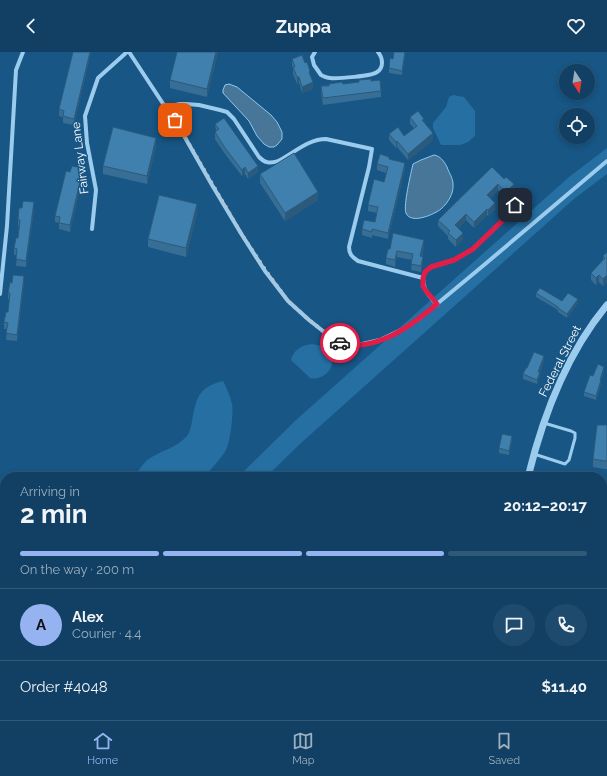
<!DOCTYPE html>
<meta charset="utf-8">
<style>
:root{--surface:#114064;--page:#1e4b6d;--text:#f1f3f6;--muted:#9cafbf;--line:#305978;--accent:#95b2f1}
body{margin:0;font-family:Raleway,sans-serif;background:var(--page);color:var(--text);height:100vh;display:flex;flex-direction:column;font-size:15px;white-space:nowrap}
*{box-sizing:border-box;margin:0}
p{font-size:13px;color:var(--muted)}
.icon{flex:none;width:22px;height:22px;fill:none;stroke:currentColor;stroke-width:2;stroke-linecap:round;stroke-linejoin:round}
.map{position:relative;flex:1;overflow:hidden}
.drawer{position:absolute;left:0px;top:420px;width:607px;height:248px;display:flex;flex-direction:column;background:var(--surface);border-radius:16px 16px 0 0;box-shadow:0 2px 6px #0003,0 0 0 1px var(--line)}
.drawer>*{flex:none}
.needle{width:26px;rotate:168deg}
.tools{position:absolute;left:559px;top:12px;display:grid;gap:8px}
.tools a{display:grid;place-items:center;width:36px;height:36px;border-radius:50%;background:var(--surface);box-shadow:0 2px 6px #0003,0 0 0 1px var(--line);font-size:20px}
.pin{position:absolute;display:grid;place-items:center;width:34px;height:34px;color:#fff;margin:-17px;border-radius:8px;box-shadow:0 2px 6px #0006}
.courier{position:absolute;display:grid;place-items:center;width:40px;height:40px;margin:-20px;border:3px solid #e11d48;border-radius:50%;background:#fff;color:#222;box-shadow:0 1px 5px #0007}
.summary em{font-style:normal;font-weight:700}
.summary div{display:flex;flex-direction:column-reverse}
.summary{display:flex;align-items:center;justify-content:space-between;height:68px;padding:0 20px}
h1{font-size:26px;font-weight:700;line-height:30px}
.bar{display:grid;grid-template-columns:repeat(4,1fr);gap:6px 4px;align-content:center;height:48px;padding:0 20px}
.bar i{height:5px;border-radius:3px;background:var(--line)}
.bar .active{background:var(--accent)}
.bar p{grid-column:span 4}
.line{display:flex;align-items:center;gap:10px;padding:0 20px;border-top:1px solid var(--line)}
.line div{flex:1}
.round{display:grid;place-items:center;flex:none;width:42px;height:42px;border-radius:21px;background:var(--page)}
header{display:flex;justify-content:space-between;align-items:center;height:52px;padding:0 20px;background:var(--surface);font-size:18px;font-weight:700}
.tabs{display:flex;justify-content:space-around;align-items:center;height:56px;border-top:1px solid var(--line);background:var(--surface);font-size:11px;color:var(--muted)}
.tabs a{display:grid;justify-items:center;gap:2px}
.tabs .active{color:var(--accent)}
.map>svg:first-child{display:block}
</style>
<header><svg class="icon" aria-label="back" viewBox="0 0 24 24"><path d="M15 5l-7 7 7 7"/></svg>Zuppa<svg class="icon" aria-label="heart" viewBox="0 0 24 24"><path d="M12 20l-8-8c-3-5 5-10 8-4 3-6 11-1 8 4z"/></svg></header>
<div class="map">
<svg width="607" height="668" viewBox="0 0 607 668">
<rect width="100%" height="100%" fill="#175685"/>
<g fill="#256fa3">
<path d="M453,43l11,2 11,14v25l-7,6 -8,3h-19l-8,-17v-5l13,-16 3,-10z"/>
<path d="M607,96v26l-33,25 -273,244 -35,34h-28l58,-57 273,-243z"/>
<path d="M312,292l14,3c2,5 6,10 6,16 0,9 -13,18 -22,15l-19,-18c2,-10 11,-15 21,-16z"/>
<path d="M223,329c4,7 7,15 9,23 2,8 -2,39 -6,46 -6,10 -15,19 -22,27h-70c4,-6 8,-12 13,-17 12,-9 30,-12 40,-24 3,-4 4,-10 5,-15 4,-22 6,-34 31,-40z"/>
</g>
<g fill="#477699" stroke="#8ec9f0">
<path d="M229,32l8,3 34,28 6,7 5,10v7l-5,6 -3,2h-5l-5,-3 -7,-8 -8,-15 -26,-28v-3l2,-5z"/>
<path d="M434,103c6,1 10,6 13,12 2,6 6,11 6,17 1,9 -5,19 -12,25 -6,5 -30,16 -35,4 -3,-7 5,-40 7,-49l8,-4z"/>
</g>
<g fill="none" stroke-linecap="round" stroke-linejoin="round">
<g stroke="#9bcbed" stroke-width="3">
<path d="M534,402l31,10 4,-4 6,-22v-5l-4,-2 -27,-8"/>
<path d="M602,442l5,1"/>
<path d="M602,593h5"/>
</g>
<g stroke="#9bcbed" stroke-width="4">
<path d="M129,0l54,82 29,51 30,50 23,36 23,30 21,19 24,19 7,4 6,1h16l18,-4 23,-11 17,-11 64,-53 123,-104"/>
<path d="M315,0l-3,5 2,8 7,10c2,1 6,3 9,3 6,1 43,-2 47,-6 7,-4 6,-14 1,-20"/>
<path d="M166,55l14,-3h6l13,1 21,5 7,2 7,7 25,38c6,6 11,7 19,4 16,-8 30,-22 48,-22l46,10 -3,18 -20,80c0,7 3,10 9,14l65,17 2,-6 6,-5 23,-7 19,-11 30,-29 12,-15"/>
<path d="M92,177l4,-39 -9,-47 -2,-27 13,-38 29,-26"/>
<path d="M423,226c0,13 6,17 14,27"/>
<path d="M0,242l7,-68 9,-156 7,-18"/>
<path d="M196,668l5,-5"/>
</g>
<g stroke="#9bcbed" stroke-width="7">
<path d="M528,425c15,-61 38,-123 79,-172"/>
<path d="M527,663l1,5"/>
</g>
</g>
<g fill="#366e96">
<path d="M73,0h18l-17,73 -11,-2v-6l-4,-1v-7z"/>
<path d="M218,0l-11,45 -37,-9v-8z"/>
<path d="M405,4l-3,19 -13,-2v-5l4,-9z"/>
<path d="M292,7l18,16 3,14 -11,4 -3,-10 -2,1 -4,-10v-5l-1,-4z"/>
<path d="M371,29l10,10v6l-58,8 -2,-12v-7z"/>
<path d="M410,65l14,4 9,19 -25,20 -11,-13 -1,1 -7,-8v-6l15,2 10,-8 -4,-4z"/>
<path d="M215,72l43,48 -10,7 -3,-5 -3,2 -17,-22 -10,-15v-7l1,-1z"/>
<path d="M156,94l-9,38 -44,-10v-8z"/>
<path d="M389,107l16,10 -17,70 -16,-4v3l-10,-3v-6l13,-7 2,-9 -9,-2v-6l16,-23 2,-9 -9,-3v-6z"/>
<path d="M492,115l22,23 -8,8 -8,-8 -8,8 5,11 -7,7 -1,-1 -13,13 -8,-8 -8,9 5,10 -7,8 -8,-8v-3l-10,-10v-6z"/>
<path d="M70,120l13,3 -13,57 -11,-3v-6l-4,-1v-6z"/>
<path d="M260,122l58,26 -33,21 -25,-38z"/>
<path d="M34,157l-8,58 -10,-1 1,-11h-3v-7l4,-10 2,-12h-2v-7z"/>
<path d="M197,161l-11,44 -38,-10v-8z"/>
<path d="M424,194l-2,11 1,6 -2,9 -10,-2 1,-10 -15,-3 -2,10 -9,-3v-6l4,-9z"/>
<path d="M607,200v30l-4,4 -4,-4 -3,3 -5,-5v-7l12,-13v-4z"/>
<path d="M24,230l-7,59 -11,-1 1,-11h-3v-7l4,-10 2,-12 -2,-1v-6z"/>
<path d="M536,241l26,8 16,2 -11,15 -9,-6v-2l-22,-13z"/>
<path d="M544,309l-4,11v4l-3,8 -14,-5v-5z"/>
<path d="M604,319l-3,9v4l-5,16 -12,-4v-4l9,-16z"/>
<path d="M607,373v44h-3l-11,-2v-8z"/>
<path d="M512,388l-3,15 -10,-2v-5z"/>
<path d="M602,518l5,2v20l-3,-1v2h-2z"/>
</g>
<g fill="#2c5a7a">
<path d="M90,0h1l-17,73v-6z"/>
<path d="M216,0h2l-11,45v-8z"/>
<path d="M405,0v4l-3,19v-4z"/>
<path d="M297,25h2v6l-2,1z"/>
<path d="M313,30v7l-11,4v-6z"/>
<path d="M433,81v7l-25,20v-6z"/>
<path d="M156,86v8l-9,38v-8z"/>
<path d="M397,89v6l-1,1v-6z"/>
<path d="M405,111v6l-17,70v-6z"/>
<path d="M258,114v6l-10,7v-6z"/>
<path d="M245,115v7l-3,2v-6z"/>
<path d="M83,116v7l-13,57v-7z"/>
<path d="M498,132v6l-11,11v-6z"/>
<path d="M514,132v6l-8,8v-6z"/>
<path d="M318,140v8l-33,21v-8z"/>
<path d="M34,150v7l-8,58v-6z"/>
<path d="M495,151v6l-7,7v-6z"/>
<path d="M197,152v9l-11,44v-9z"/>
<path d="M487,157v6l-13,13v-6z"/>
<path d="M466,162v6l-11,12v-7z"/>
<path d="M463,181v6l-7,8v-7z"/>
<path d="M424,188v6l-4,17v-7z"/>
<path d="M397,199v6l-2,10v-7z"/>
<path d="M423,205v6l-2,9v-6z"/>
<path d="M599,223v7l-3,3v-7z"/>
<path d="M607,223v7l-4,4v-7z"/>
<path d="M24,224v6l-7,59v-6z"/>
<path d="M578,247v4l-11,15v-4z"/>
<path d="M544,304v5l-5,14 1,-3v4l-3,8v-4l1,-8z"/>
<path d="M604,315v4l-4,13v-4z"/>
<path d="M601,328v4l-5,16v-4z"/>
<path d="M512,384v4l-3,15v-4z"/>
</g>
<g fill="#3f80af" stroke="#2c5a7a">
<path d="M73,0h17l-16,67 -11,-3 1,-5 -5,-2z"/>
<path d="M177,0h39l-9,37 -37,-9z"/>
<path d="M394,0h11l-3,19 -13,-3 1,-10 3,1z"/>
<path d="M302,3l3,8 2,-1 3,9 -1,1 4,10 -11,5 -3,-10h-2l-4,-10h2l-3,-8z"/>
<path d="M371,27v2l9,-1 1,11 -58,7 -2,-12h8v-2l13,-2 1,2 16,-2v-2z"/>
<path d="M418,59l6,8 -2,1 11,13 -25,21 -11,-13 -1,1 -7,-8 9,-7 6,9 13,-10 -7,-9z"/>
<path d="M224,66l34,48 -10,7 -3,-6 -3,3 -17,-22 -10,-16 4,-3 -4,-5z"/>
<path d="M113,75l43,11 -9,38 -44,-10z"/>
<path d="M294,101l24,39 -33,21 -25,-39z"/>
<path d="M380,102l9,3v2l16,4 -17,70 -16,-4v3l-10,-3 2,-9 11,2 3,-15 -10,-2 6,-26 10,3 4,-15 -11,-3z"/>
<path d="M72,114l11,2 -13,57 -11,-2 1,-6 -5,-1 11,-45 4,1z"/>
<path d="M492,115l12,12 2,-2 8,7 -8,8 -8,-8 -11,11 8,8 -7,7 -1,-1 -13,13 -8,-8 -11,11 8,8 -7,7 -8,-7 2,-2 -12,-11z"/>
<path d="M159,143l38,9 -11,44 -38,-9z"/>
<path d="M23,149l11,1 -8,59 -10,-2 1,-10 -3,-1 2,-10h2l2,-18 -2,-1 1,-11h3z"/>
<path d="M393,181l31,7 -4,16 3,1 -2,9 -10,-2 2,-10 -16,-3 -2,9 -9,-2 2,-9h2z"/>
<path d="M607,200v23l-4,4 -4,-4 -3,3 -5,-5 14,-15 -2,-2z"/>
<path d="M13,223l11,1 -7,59 -11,-2 2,-10 -4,-1 2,-10h2l2,-19h-2l2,-11 2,1z"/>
<path d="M540,236l22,13 6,-8 10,6 -11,15 -9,-6v-1l-22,-14z"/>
<path d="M534,300l10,4 -6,16h2l-3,8 -14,-6 3,-6h1z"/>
<path d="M598,312l6,3 -4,13h1l-5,16 -12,-4 6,-17 3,1z"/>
<path d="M597,373h10v36h-3l-11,-2z"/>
<path d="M502,382l10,2 -3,15 -10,-3z"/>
<path d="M602,518l5,2 -1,4h1v10l-3,-1v2h-2z"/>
</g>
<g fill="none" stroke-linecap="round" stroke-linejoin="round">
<path stroke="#aec4d4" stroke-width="4" stroke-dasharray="0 7.2" d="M175,68l67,115 24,36 22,30 21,19 23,18 8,5"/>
<path stroke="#e11d48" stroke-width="5" d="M340,291c35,10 71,-17 97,-39l-11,-13 -3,-5v-8l2,-6 6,-5 23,-7 19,-11 30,-29 12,-15"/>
</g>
<g text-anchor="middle" stroke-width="3" stroke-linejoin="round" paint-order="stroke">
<g font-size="12" fill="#fff" stroke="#175685">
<text transform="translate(80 106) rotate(-97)" y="4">Fairway Lane</text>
<text transform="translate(560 309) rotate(-63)" y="4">Federal Street</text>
</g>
</g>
</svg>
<div class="tools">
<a><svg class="needle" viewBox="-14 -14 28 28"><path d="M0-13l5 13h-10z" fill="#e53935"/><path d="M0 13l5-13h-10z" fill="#9cafbf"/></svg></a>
<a><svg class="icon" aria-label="locate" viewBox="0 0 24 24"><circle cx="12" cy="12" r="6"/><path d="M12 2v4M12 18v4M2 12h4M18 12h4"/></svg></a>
</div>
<div class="pin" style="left:175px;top:68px;background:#ea580c"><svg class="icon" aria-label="bag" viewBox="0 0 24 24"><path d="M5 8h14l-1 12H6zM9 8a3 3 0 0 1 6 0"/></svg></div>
<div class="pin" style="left:515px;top:153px;background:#1f2937"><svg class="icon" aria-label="home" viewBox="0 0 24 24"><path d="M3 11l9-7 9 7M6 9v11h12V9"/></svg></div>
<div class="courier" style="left:340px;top:291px"><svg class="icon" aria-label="car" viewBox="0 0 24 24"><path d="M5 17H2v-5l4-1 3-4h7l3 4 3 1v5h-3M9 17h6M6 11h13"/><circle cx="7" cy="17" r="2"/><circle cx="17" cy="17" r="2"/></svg></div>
<section class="drawer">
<div class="summary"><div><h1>2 min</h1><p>Arriving in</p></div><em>20:12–20:17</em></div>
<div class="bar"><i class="active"></i><i class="active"></i><i class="active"></i><i></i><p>On the way · 200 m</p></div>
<div class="line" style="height:72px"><b class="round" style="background:var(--accent);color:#111">A</b><div><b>Alex</b><p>Courier · 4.4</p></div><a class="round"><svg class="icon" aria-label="chat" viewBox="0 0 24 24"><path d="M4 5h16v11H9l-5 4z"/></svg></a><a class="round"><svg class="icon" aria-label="phone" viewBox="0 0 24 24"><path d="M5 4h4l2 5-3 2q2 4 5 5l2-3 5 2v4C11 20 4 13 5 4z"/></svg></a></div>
<div class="line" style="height:52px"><div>Order #4048</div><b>$11.40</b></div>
</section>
</div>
<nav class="tabs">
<a class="active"><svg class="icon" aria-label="home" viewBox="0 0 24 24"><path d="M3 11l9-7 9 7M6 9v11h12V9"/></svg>Home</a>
<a><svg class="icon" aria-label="map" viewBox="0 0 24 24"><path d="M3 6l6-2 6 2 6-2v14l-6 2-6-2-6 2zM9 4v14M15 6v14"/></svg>Map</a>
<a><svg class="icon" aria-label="saved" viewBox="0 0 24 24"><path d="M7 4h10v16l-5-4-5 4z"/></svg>Saved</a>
</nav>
